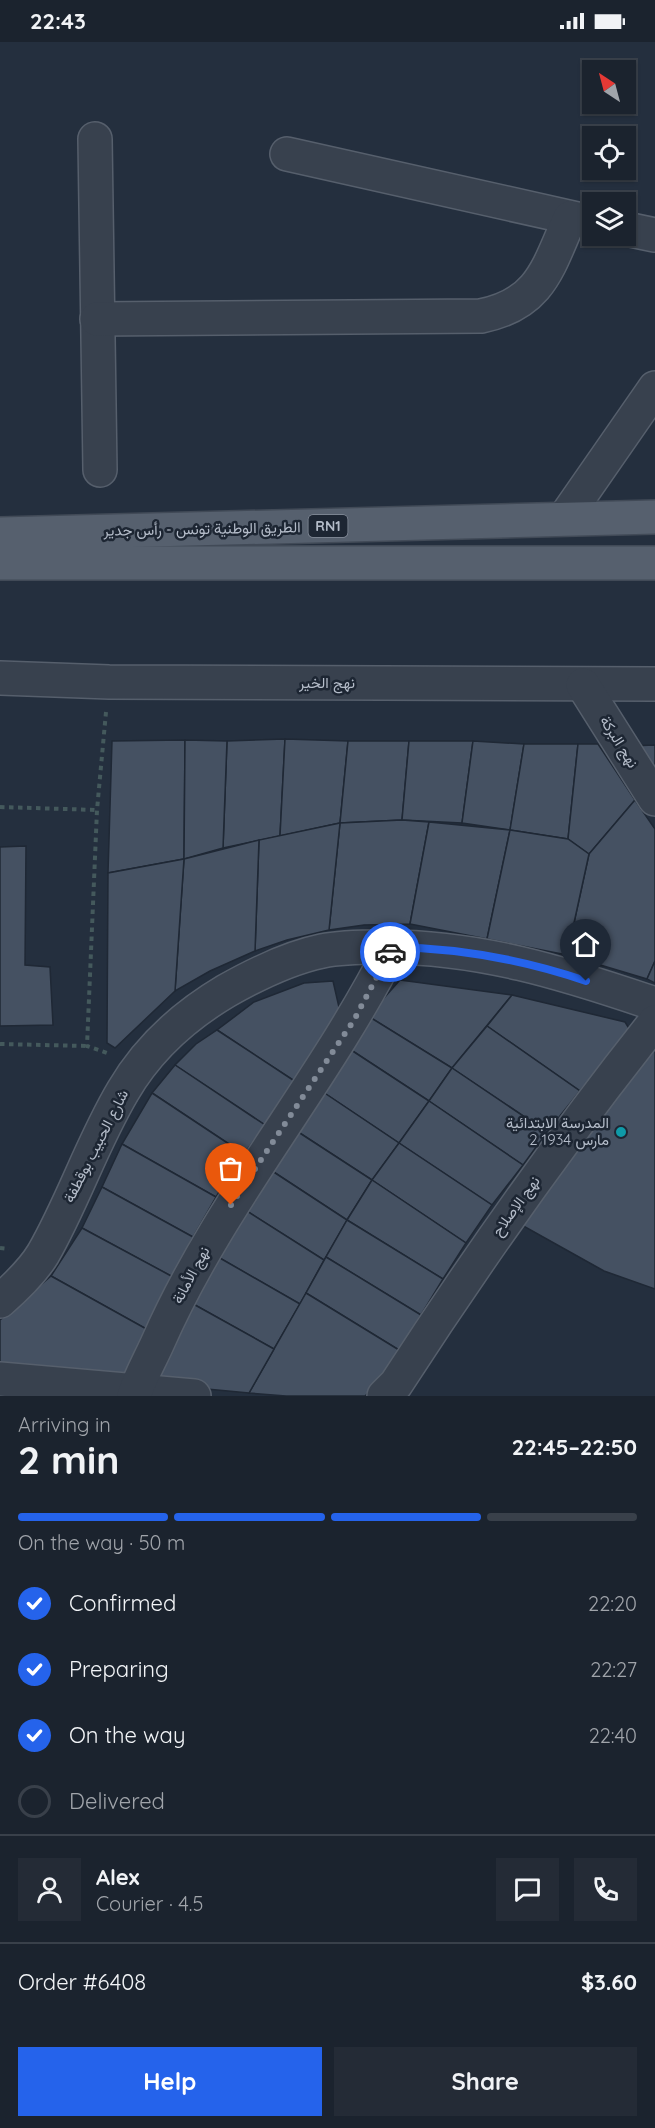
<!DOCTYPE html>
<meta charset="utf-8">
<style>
:root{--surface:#1b232e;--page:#242b36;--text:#f1f3f6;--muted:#a0a4aa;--line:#39404a;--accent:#2563eb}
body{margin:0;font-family:Quicksand,Vazirmatn,sans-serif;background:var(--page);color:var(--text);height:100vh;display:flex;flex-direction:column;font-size:22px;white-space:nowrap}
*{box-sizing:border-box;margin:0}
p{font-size:20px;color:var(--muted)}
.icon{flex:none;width:33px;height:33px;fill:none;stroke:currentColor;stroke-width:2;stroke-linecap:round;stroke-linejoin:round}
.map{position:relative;height:1354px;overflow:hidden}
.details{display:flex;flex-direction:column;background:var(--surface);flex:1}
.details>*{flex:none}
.needle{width:39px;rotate:324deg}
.controls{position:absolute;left:582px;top:18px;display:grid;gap:12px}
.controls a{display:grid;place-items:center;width:54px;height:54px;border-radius:0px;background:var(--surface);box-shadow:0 2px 4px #0004,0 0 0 2px var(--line);font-size:30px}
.pin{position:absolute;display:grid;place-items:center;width:51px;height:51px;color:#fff;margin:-62px -26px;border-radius:50% 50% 50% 0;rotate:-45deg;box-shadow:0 0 6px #0007}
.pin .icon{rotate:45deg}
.courier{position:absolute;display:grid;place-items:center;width:60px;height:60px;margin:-30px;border:4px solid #2563eb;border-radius:50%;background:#fff;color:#222;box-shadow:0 2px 8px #0007}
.head em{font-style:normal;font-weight:700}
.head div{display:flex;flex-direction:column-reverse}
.head{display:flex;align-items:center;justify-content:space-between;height:102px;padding:0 18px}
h1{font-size:39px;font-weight:700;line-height:45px}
.bar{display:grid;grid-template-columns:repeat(4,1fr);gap:9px 6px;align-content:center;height:72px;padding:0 18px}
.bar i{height:8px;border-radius:4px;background:var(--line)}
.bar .on{background:var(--accent)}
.bar p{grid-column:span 4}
.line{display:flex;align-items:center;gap:15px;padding:0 18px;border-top:2px solid var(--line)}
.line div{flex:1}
.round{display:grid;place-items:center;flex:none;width:63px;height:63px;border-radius:0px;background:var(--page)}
ol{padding:0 18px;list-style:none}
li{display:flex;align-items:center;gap:18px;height:66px}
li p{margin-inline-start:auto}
li .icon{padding:6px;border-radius:50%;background:var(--accent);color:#fff;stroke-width:4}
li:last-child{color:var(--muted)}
li i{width:33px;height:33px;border:3px solid var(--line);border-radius:50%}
.action{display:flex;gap:12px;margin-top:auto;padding:12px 18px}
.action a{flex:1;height:69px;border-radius:0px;background:var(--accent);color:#fff;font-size:24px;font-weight:700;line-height:69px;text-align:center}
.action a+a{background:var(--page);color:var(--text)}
.status{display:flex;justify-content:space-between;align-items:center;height:42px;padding:0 30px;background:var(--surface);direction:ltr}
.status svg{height:16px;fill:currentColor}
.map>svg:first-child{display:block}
</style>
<div class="status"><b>22:43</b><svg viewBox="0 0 49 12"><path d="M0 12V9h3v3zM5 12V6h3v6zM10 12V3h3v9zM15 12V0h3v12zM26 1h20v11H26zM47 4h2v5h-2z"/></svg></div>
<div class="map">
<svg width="655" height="1354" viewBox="0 0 655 1354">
<rect width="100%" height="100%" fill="#242f3e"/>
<g fill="#455162" stroke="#1f2835" stroke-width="1.5">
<path d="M285,697l-5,97 -57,12 4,-107z"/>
<path d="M285,697l63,2 -8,82 -60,13z"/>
<path d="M185,698l-1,119 -76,14 4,-132z"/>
<path d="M185,698l42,1 -4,107 -39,11z"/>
<path d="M348,699h61l-7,79 -62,3z"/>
<path d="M409,699h64l-11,82 -60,-3z"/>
<path d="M473,699l51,3 -14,86 -48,-7z"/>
<path d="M524,702h54l-10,95 -58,-9z"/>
<path d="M578,702h20l37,56 -46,54 -21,-15z"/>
<path d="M655,703v38l-26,-37z"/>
<path d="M635,758l20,29v132l-8,18 -80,-24 22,-101z"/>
<path d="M402,778l27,2 -19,102 -46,1 -35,5 11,-107z"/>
<path d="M429,780l81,8 -23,109 -77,-15z"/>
<path d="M340,781l-11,107 -42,10 -32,11 4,-111z"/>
<path d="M510,788l58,9 21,15 -22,101 -80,-16z"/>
<path d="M259,798l-4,111 -45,20 -35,20 9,-132z"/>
<path d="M26,804l-1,119 25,2 3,58 -53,1v-179z"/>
<path d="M184,817l-9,132 -60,57 -8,-5 1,-170z"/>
<path d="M655,919v22l-8,-4z"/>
<path d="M400,938l112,15 -60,73 -84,-52z"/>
<path d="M333,939l8,35 -45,66 -79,-52 37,-28 50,-19z"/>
<path d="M512,953l113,27 5,8 -50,61 -93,-65z"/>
<path d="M368,974l84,52 -23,33 -81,-53z"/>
<path d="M487,984l93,65 -33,41 -95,-64z"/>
<path d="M217,988l79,52 -31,43 -90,-60 21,-21z"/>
<path d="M655,999v248l-51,-18 -86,-48z"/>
<path d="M348,1006l81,53 -30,42 -79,-53z"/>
<path d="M175,1023l90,60 -21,29 -92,-61z"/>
<path d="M452,1026l95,64 -24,33 -94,-64z"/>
<path d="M320,1048l79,53 -27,37 -80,-52z"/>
<path d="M152,1051l92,61 -28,43 -94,-53z"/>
<path d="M429,1059l94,64 -31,40 -93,-62z"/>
<path d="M292,1086l80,52 -25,40 -81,-53z"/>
<path d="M399,1101l93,62 -26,38 -94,-63z"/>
<path d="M122,1102l94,53 -23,40 -91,-50z"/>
<path d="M266,1125l81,53 -23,40 -85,-54z"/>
<path d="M372,1138l94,63 -23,36 -96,-59z"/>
<path d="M102,1145l91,50 -20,40 -91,-49z"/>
<path d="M239,1164l85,54 -24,44 -89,-51z"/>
<path d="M347,1178l96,59 -22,36 -95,-58z"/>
<path d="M82,1186l91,49 -23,54 -99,-55z"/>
<path d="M211,1211l89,51 -26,45 -88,-49z"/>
<path d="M326,1215l95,58 -22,35 -93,-57z"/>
<path d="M51,1234l99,55 -21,49 -129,-10v-50z"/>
<path d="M306,1251l93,57 -16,29 -18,17h-79l-37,-3z"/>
<path d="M186,1258l88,49 -25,44 -74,-7 -18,-12z"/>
</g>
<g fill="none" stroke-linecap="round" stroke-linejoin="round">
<g stroke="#565f6c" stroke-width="36">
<g id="minor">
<path d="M95,97l5,331"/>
<path d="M287,112l304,68"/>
<path d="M626,187l29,6"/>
<path d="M97,277l384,-3c60,-12 67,-49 89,-98"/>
<path d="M564,477l91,-131"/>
<path d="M0,636l109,4 546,2"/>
<path d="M583,643l72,114"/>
<path d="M0,1259c16,-14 32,-29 43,-47 30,-52 49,-111 80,-163 25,-43 61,-75 103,-100 30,-17 62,-33 96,-40 19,-4 40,-4 59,-4 97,-1 183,26 274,57"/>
<path d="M0,1337l194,17"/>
<path d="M134,1354c6,-19 16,-36 24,-54 62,-141 165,-258 234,-395"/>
<path d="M384,1354l12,-12c81,-125 166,-245 259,-362"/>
</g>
</g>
<g stroke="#414a57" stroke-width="36">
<g id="major">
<path d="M0,492l655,-17"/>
<path d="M0,521h655"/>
</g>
</g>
<g stroke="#44595c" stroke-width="4" stroke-dasharray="4.5 4.5" stroke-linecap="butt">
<path d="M106,670l-9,98 -10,236 23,8"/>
<path d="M0,765l97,3"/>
<path d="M0,1002l87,2"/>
<path d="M0,1206l9,1"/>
</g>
<use href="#minor" stroke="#38414e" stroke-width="33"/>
<use href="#major" stroke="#56606e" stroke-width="33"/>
</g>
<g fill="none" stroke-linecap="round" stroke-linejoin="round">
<path stroke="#828b98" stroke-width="6" stroke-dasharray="0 10.8" d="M231,1163l123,-185 36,-68"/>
<path stroke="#2563eb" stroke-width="8" d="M390,910l2,-5c66,1 132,13 194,34"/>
</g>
<circle fill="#0f9aa8" stroke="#1d2633" stroke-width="2" cx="621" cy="1090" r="6"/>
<g text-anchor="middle" stroke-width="5" stroke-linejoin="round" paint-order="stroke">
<rect fill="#1d2633" stroke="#878f9c" stroke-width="1.5" x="308.5" y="473" width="39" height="22" rx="4.5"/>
<g font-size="14" font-weight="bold" fill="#b4bcc9">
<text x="328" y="489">RN1</text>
</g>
<g font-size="15" fill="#b4bcc9" stroke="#1d2633">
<text transform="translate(202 487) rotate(-1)" y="5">الطريق الوطنية تونس - رأس جدير</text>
<text x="327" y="646">نهج الخير</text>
<text transform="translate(619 700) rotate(58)" y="5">نهج البركة</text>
<text transform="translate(96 1104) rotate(-63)" y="5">شارع الحبيب بوقطفة</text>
<text transform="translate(516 1164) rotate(-54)" y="5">نهج الإصلاح</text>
<text transform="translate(191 1233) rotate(-62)" y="5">نهج الأمانة</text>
</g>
<g font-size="15" fill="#b4bcc9" stroke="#1d2633" text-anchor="end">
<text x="609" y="1086">المدرسة الابتدائية<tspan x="609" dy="17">2 مارس 1934</tspan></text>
</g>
</g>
</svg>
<div class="controls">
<a><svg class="needle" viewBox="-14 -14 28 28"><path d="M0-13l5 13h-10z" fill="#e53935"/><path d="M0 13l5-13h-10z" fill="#a0a4aa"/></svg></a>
<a><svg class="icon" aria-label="locate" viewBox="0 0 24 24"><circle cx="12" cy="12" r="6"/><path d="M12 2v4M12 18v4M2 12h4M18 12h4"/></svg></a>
<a><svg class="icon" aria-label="layers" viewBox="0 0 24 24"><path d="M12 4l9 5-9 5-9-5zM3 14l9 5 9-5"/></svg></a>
</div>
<div class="pin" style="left:231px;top:1163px;background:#ea580c"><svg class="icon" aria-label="bag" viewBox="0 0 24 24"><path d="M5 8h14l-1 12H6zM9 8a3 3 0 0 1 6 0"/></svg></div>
<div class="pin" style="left:586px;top:939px;background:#1f2937"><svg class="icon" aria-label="home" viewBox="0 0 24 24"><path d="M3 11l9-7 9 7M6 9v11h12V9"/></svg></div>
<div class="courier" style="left:390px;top:910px"><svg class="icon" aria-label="car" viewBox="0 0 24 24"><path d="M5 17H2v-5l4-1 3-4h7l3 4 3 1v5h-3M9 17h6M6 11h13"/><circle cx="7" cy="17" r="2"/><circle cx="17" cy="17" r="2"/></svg></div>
</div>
<section class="details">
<div class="head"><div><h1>2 min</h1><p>Arriving in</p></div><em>22:45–22:50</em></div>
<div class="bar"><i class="on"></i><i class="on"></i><i class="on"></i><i></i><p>On the way · 50 m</p></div>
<ol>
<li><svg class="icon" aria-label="check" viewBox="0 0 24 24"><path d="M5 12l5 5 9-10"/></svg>Confirmed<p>22:20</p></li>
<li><svg class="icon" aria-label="check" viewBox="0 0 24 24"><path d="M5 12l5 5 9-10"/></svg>Preparing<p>22:27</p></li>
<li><svg class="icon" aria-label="check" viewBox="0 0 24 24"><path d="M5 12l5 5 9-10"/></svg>On the way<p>22:40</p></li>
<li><i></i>Delivered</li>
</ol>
<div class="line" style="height:108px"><a class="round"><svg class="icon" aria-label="person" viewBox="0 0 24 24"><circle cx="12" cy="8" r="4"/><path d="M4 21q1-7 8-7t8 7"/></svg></a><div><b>Alex</b><p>Courier · 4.5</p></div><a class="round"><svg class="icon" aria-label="chat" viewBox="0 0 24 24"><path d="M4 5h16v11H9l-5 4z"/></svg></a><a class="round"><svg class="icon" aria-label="phone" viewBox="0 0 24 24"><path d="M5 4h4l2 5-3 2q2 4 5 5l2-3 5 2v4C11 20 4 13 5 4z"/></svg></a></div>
<div class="line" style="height:78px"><div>Order #6408</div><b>$3.60</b></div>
<div class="action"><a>Help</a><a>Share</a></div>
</section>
